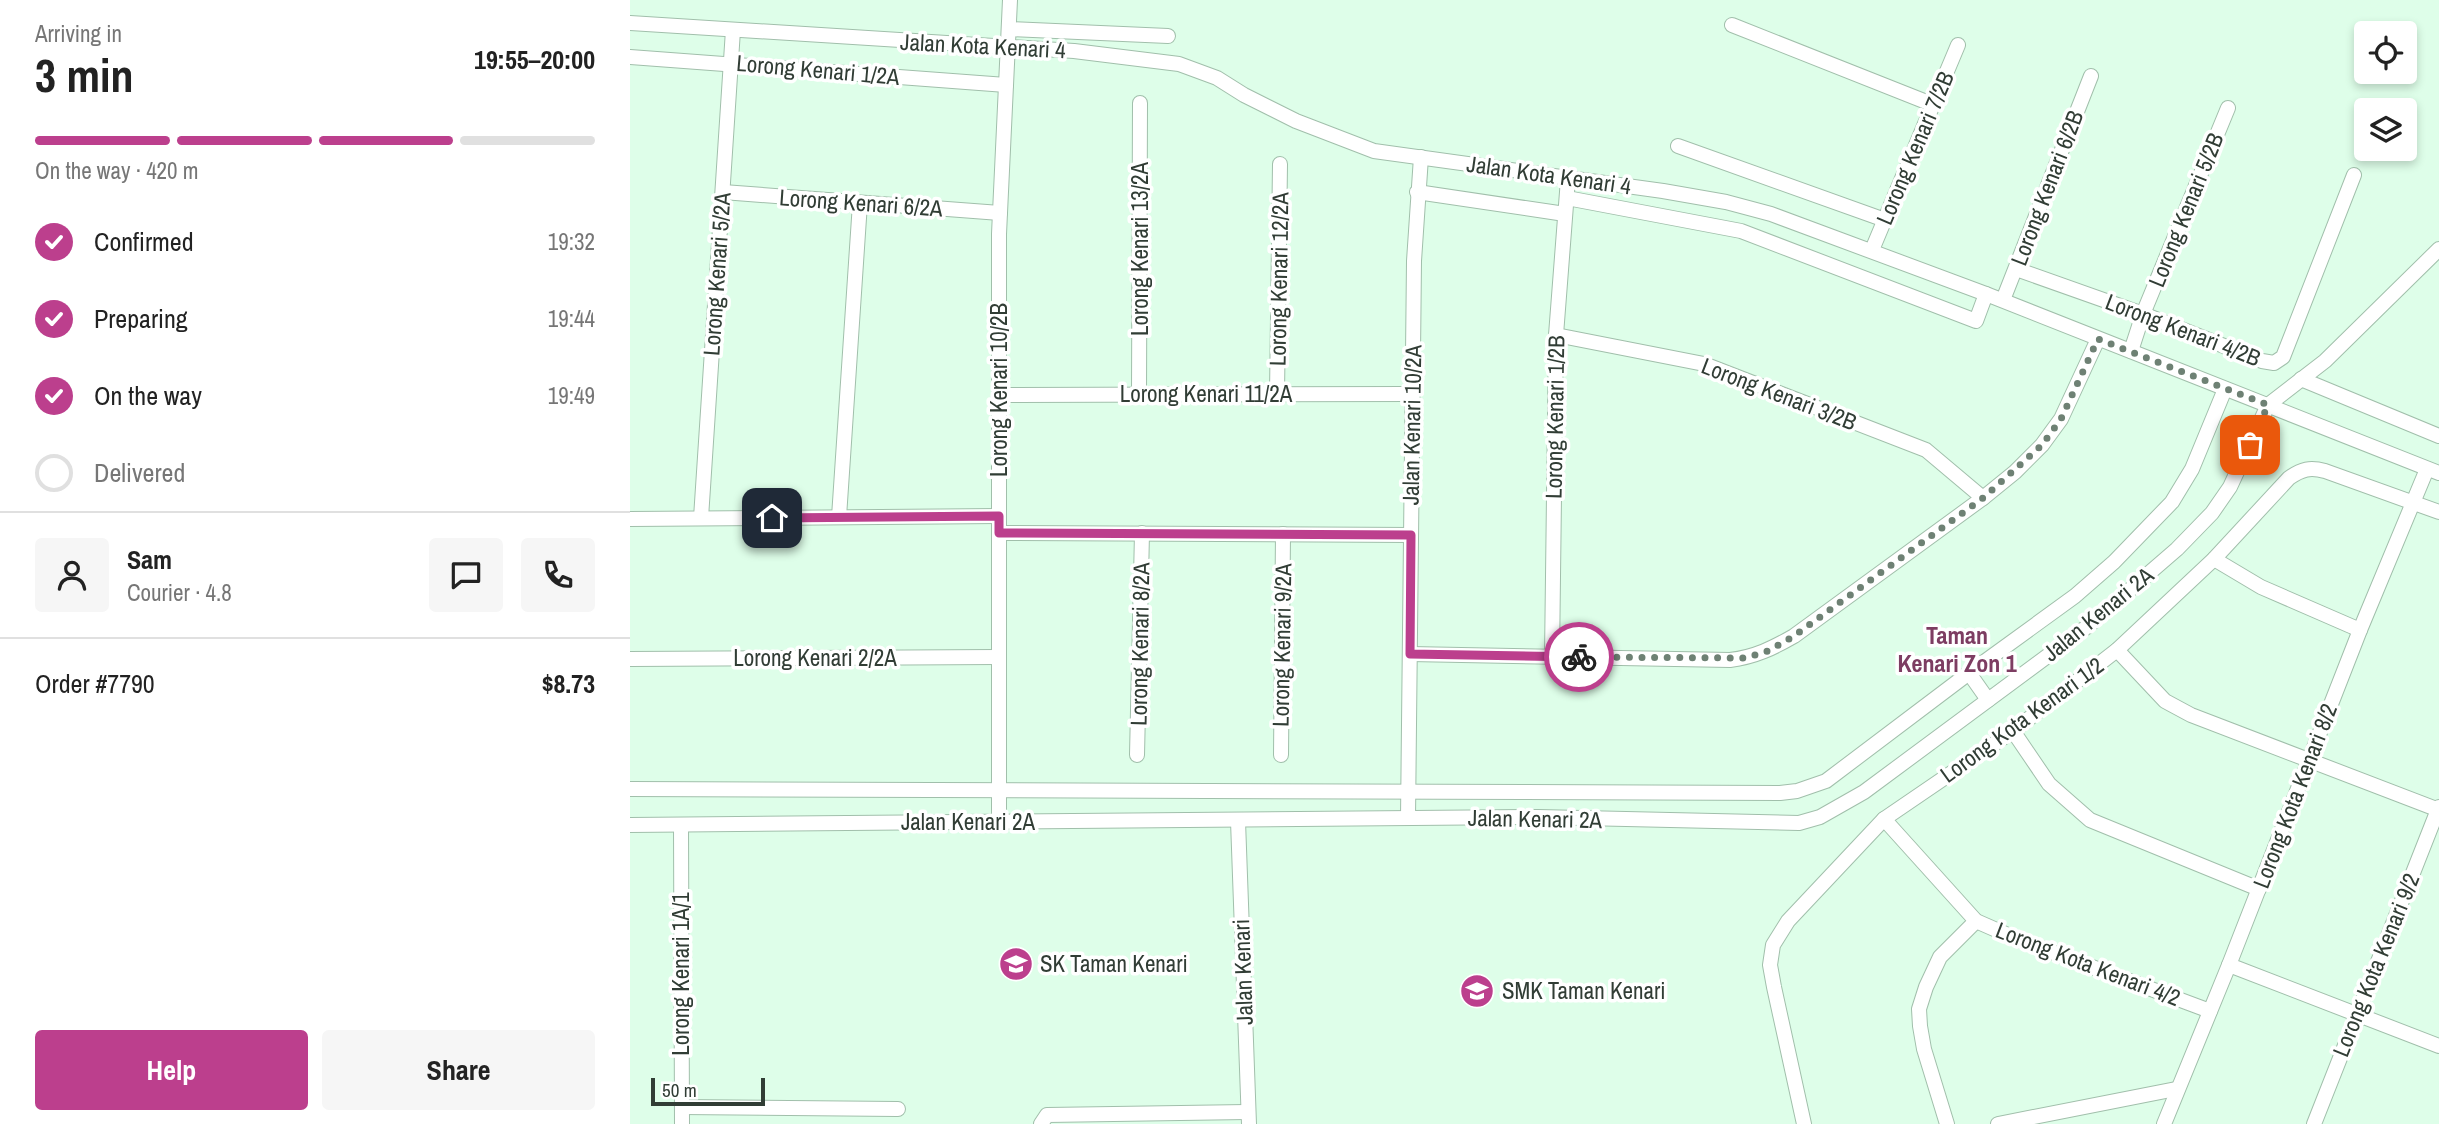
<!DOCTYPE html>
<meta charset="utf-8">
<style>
:root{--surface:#fff;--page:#f6f6f6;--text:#222;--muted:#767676;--line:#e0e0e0;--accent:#bc3f8d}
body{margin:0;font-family:"Archivo Narrow",sans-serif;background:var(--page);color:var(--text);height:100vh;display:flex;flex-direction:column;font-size:26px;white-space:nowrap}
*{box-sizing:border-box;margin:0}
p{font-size:23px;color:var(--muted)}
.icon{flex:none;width:38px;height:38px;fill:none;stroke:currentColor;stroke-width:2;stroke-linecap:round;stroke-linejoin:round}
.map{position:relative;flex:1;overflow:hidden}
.sheet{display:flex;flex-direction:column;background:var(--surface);width:630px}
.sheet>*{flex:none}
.controls{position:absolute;left:1724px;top:21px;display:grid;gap:14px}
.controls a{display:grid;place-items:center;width:63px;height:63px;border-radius:7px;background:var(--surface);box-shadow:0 4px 10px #0003;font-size:35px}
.scale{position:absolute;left:21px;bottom:18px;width:114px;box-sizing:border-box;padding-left:7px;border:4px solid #313d35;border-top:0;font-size:19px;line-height:24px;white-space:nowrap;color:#313d35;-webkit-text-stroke:5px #fff;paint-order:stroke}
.pin{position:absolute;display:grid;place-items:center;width:60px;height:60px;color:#fff;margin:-30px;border-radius:14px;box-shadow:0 4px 10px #0006}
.courier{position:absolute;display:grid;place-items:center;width:70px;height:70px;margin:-35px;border:5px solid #bc3f8d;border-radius:50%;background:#fff;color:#222;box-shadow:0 2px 9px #0007}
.head em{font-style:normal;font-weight:700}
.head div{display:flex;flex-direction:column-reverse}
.head{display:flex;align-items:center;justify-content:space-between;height:119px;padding:0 35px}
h1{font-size:46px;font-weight:700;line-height:52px}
.bar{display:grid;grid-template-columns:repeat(4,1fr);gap:10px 7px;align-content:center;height:84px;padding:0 35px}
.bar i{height:9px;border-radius:5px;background:var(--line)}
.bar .on{background:var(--accent)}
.bar p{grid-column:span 4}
.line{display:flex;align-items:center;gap:18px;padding:0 35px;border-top:2px solid var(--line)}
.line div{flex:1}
.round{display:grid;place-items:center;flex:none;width:74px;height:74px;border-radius:7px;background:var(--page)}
ol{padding:0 35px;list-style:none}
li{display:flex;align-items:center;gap:21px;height:77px}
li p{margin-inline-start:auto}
li .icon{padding:7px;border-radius:50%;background:var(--accent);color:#fff;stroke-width:4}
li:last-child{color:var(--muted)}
li i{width:38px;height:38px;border:4px solid var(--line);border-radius:50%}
.cta{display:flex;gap:14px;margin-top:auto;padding:14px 35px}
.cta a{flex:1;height:80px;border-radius:7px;background:var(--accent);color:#fff;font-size:28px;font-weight:700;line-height:80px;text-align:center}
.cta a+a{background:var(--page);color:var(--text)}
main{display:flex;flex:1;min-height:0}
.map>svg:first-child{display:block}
</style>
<main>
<section class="sheet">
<div class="head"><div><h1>3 min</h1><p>Arriving in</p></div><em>19:55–20:00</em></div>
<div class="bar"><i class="on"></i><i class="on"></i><i class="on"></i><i></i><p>On the way · 420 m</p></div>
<ol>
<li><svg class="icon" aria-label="check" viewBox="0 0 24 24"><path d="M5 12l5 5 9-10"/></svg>Confirmed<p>19:32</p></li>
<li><svg class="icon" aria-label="check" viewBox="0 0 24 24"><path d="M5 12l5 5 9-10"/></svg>Preparing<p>19:44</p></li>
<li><svg class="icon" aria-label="check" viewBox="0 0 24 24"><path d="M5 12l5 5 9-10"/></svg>On the way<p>19:49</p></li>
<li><i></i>Delivered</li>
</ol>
<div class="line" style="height:126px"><a class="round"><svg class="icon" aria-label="person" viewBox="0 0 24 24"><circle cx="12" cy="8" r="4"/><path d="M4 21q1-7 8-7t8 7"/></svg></a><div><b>Sam</b><p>Courier · 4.8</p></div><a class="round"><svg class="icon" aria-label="chat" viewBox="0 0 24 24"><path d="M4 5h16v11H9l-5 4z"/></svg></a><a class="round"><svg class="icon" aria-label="phone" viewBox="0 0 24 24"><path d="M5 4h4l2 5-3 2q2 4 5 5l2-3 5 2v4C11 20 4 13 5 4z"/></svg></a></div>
<div class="line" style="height:91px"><div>Order #7790</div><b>$8.73</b></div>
<div class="cta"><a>Help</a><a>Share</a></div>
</section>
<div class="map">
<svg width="1809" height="1124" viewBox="0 0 1809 1124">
<rect width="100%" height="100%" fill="#defee9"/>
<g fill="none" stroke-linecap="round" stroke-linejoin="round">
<g stroke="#a1bfab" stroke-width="16">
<g id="street">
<path d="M0,23l444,28 105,13 38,14 27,17 52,26 78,30 289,40 63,11 45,12 215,80 453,179"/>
<path d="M1102,25l202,80"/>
<path d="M379,29l159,7"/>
<path d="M0,57l376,28"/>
<path d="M1048,146l207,74"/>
<path d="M93,192l277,21"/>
<path d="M787,192l148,22"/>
<path d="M937,198l174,33 235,90 10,-27"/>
<path d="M1242,250l86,-205"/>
<path d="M1386,269l127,45 119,47 12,2 9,-6 71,-182"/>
<path d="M1373,300l88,-224"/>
<path d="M926,335l148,29 222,86 57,48"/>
<path d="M1501,351l12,-37 85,-206"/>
<path d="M1671,379l138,57"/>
<path d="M509,394l1,-291"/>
<path d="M647,394l3,-230"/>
<path d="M369,395l413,-1"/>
<path d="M209,517l21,-314"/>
<path d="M71,518l32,-488"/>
<path d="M0,519l369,-3"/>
<path d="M369,533l412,2"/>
<path d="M1584,559l47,28 99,43"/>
<path d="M1487,650l48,51 26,14 248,95"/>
<path d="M780,654l320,6c25,-3 43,-12 64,-24l189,-138 32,-26 27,-27 19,-26 37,-80"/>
<path d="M922,657l4,-322 12,-156"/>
<path d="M0,659l369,-2"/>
<path d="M1339,673l19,27"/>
<path d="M1383,731l36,53 41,36 169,69"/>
<path d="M507,755l5,-222"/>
<path d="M651,755l2,-221"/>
<path d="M0,789l1150,4 17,-2 29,-10 143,-108 106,-77 39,-34 58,-60 20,-33 33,-80"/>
<path d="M778,818l6,-557 7,-104"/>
<path d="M1254,819l92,102 41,18 193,72"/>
<path d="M608,821l11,303"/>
<path d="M369,822v-588l11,-234"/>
<path d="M0,825l908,-8 261,6 21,-6 44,-25 224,-166 89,-77 35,-36 18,-26 38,-82 57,-44 114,-112"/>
<path d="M51,825l1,299"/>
<path d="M1599,965l210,81"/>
<path d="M52,1107l216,2"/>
<path d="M411,1124l6,-9 200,-3"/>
<path d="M1174,1124l-30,-137 -4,-22 3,-20 15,-24 96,-102 129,-88 104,-81 97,-91 75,-81c13,-9 21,-11 36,-7l114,41"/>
<path d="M1317,1124l-23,-75 -4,-23 -1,-17 7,-22 14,-30 36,-36"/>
<path d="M1368,1124l178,-35"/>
<path d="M1534,1124l65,-159 131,-335 67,-161"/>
<path d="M1684,1124l125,-317"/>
</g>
</g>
<use href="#street" stroke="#fff" stroke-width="14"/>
</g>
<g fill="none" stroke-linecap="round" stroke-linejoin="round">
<path stroke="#6e8174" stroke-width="7" stroke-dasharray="0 12.6" d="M949,657l166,1 23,-7 26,-15 189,-138 59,-53 19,-26 37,-80 170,66 -18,40"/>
<path stroke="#bc3f8d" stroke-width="9" d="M142,518l227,-2v17l412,2 -1,119 169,3"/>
</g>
<defs>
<g id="school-disc" transform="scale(1.75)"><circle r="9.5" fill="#bc3f8d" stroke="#fff"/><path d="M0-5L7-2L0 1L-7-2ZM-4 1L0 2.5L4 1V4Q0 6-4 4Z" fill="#fff"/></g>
</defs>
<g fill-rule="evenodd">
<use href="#school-disc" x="386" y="964"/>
<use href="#school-disc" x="847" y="991"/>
</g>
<g text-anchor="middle" stroke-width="7" stroke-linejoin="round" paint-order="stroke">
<g font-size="23" fill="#313d35" stroke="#fff">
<text transform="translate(353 46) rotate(3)" y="8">Jalan Kota Kenari 4</text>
<text transform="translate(188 70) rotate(5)" y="8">Lorong Kenari 1/2A</text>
<text transform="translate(1285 148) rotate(-67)" y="8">Lorong Kenari 7/2B</text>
<text transform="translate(919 175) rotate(8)" y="8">Jalan Kota Kenari 4</text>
<text transform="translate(1417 188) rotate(-69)" y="8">Lorong Kenari 6/2B</text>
<text transform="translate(231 203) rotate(4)" y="8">Lorong Kenari 6/2A</text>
<text transform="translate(1556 210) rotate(-68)" y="8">Lorong Kenari 5/2B</text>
<text transform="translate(510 249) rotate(-90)" y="8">Lorong Kenari 13/2A</text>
<text transform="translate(87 274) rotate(-86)" y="8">Lorong Kenari 5/2A</text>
<text transform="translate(649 279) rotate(-89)" y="8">Lorong Kenari 12/2A</text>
<text transform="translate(1553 330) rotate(21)" y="8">Lorong Kenari 4/2B</text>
<text transform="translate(369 390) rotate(-90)" y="8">Lorong Kenari 10/2B</text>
<text x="576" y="402">Lorong Kenari 11/2A</text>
<text transform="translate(1149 394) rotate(21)" y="8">Lorong Kenari 3/2B</text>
<text transform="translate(925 417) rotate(-89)" y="8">Lorong Kenari 1/2B</text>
<text transform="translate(782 425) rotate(-89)" y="8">Jalan Kenari 10/2A</text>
<text transform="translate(1468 614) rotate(-39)" y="8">Jalan Kenari 2A</text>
<text transform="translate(510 644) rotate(-89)" y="8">Lorong Kenari 8/2A</text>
<text transform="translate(652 645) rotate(-89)" y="8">Lorong Kenari 9/2A</text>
<text x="185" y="666">Lorong Kenari 2/2A</text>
<text transform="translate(1392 720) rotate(-36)" y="8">Lorong Kota Kenari 1/2</text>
<text transform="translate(1665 796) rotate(-69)" y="8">Lorong Kota Kenari 8/2</text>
<text transform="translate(905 819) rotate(1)" y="8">Jalan Kenari 2A</text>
<text x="338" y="830">Jalan Kenari 2A</text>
<text transform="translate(1458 964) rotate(21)" y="8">Lorong Kota Kenari 4/2</text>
<text transform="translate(1746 965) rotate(-68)" y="8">Lorong Kota Kenari 9/2</text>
<text transform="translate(613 972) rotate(-92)" y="8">Jalan Kenari</text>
<text transform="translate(51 974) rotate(-90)" y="8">Lorong Kenari 1A/1</text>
</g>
<g font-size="23" fill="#313d35" stroke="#fff" text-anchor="start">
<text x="410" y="972">SK Taman Kenari</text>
<text x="872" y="999">SMK Taman Kenari</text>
</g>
<g font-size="24" font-weight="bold" fill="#7d3d62" stroke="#fff">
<text x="1327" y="644">Taman<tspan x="1327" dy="28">Kenari Zon 1</tspan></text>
</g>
</g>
</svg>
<div class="controls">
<a><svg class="icon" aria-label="locate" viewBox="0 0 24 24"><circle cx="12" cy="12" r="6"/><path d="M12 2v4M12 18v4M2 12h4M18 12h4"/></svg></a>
<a><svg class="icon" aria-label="layers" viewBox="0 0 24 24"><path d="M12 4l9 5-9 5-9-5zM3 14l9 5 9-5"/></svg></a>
</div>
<div class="scale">50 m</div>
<div class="pin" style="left:1620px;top:445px;background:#ea580c"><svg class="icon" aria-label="bag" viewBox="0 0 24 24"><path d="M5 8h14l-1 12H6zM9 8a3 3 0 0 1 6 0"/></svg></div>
<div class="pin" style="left:142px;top:518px;background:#1f2937"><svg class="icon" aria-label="home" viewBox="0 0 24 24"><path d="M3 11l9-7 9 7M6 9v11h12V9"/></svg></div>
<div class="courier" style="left:949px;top:657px"><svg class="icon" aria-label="bike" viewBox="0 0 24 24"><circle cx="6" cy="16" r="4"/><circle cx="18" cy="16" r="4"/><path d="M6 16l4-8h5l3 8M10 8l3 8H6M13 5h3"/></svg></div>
</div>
</main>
